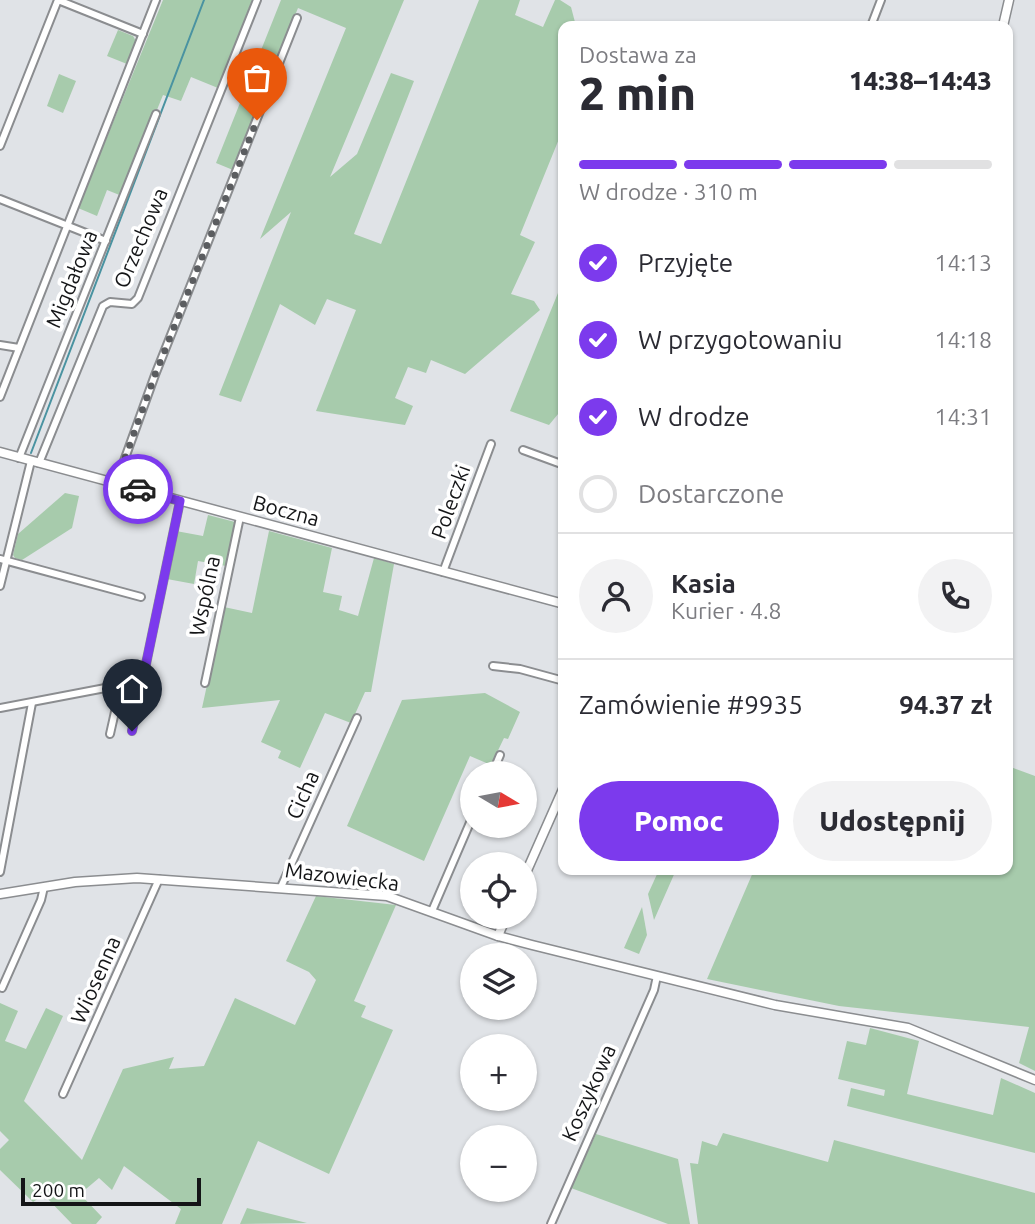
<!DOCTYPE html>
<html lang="pl">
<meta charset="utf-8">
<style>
:root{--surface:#fff;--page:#f2f2f3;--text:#2b2b33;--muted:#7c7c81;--line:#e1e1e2;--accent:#7c3aed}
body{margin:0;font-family:Ubuntu,sans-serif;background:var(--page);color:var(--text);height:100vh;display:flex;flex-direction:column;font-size:26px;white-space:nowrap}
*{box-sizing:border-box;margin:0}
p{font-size:23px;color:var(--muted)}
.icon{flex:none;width:38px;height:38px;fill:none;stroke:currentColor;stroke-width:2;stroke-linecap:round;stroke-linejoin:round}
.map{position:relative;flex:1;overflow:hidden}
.panel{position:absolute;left:558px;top:21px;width:455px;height:854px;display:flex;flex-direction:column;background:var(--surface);border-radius:14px;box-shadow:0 2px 5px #0004}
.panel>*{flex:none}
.needle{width:46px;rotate:100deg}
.tools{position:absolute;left:460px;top:761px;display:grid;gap:14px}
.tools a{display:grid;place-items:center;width:77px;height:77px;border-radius:50%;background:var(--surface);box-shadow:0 2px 5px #0004;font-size:35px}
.scale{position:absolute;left:21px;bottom:18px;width:180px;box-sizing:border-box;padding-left:7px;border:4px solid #141517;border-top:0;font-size:19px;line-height:24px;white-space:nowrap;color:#141517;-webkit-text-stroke:5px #fff;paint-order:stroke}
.pin{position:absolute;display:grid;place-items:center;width:60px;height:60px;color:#fff;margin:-72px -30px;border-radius:50% 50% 50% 0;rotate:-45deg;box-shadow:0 0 7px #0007}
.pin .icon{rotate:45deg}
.courier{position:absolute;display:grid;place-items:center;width:70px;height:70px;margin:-35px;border:5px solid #7c3aed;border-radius:50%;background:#fff;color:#222;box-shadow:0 2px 9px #0007}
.overview em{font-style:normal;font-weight:800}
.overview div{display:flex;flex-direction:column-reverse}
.overview{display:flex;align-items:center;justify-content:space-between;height:119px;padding:0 21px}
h1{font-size:46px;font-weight:800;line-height:52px}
.bar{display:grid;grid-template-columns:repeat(4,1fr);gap:10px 7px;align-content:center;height:84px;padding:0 21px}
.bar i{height:9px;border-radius:5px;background:var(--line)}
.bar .on{background:var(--accent)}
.bar p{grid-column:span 4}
.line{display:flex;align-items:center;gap:18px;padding:0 21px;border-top:2px solid var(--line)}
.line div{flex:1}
.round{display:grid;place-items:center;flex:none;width:74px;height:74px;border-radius:37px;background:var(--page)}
ol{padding:0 21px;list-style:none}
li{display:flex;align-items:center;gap:21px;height:77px}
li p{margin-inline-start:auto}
li .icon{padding:7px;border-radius:50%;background:var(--accent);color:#fff;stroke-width:4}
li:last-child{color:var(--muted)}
li i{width:38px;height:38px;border:4px solid var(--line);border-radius:50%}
.primary-button{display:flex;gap:14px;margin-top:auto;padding:14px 21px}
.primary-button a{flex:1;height:80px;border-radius:42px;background:var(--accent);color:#fff;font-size:28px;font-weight:800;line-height:80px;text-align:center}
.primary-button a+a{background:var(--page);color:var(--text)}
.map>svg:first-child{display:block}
</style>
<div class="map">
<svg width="1035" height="1224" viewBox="0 0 1035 1224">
<rect width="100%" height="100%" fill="#e0e3e7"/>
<g fill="#a7cbac">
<path d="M163,0h89l-34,88 -27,-11 -10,24 -18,-6 -41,101 -15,-6 -10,26 -19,-8z"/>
<path d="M281,0h123l-74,177 27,-23 34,-81 23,8 -60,153 27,10 98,-244h41l-5,15 28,12 12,-27h5l11,7 5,19h-12l-1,103 -43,106 15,7 -24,52 23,7 6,9 -75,64 -34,-14 -5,13 -18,-6 -13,31 18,8 -8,19 -89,-14 40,-101 -29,-11 -12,26 -35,-21 -39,98 -22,-7 72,-183 -31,27 86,-211 -48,-20 -65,162 -17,-7z"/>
<path d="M118,30l15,6 3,5 -9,23 -20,-8z"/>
<path d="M59,74l17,7 -13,32 -16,-7z"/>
<path d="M562,283l1,125 -14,17 -39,-14z"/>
<path d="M65,493l14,3 -7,32 -50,32 -7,-2 -2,-3 5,-21z"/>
<path d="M208,515l27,7 -9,44 -28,-5 -4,23 -27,-5 9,-48 27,5z"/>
<path d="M269,531l63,17 -9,44 19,4 -3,14 19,6 16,-58 20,6 -23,128h-6l-14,31 -26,-10 -25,55 -22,-10 3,-7 -20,-9 19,-42 -78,8 22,-101 28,6z"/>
<path d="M485,693l35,19 -12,27 -4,-1 -13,27 -21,-9 -46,105 -77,-35 55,-126z"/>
<path d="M1008,766l27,10v295l-16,-8 10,-36 -190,-21 -132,-27 47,-109h254z"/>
<path d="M655,870h21l-22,50 -6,-26 10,-22z"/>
<path d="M316,896l80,9 -42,96 12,5 -5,11 32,13 -64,144 -71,-33 -36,83h-47l6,-15 -57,-43 -12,24 -13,-12 -19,16 22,23 -6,7h-24l-28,-29 -11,7 -33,-32v-21l9,-9 -9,-9v-128l18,8 -13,30 21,8 20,-41 17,8 -39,85 58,59 41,-91 51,-12 -5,12 35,-3 31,-68 60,27 21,-45 -7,-8 -23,-11z"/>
<path d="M642,907l5,28 -8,19 -15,-6z"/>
<path d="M870,1028l49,13 -12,53 86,21 8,-37 34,15v60l-188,-47 4,-18 33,8 1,-6 -47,-11 9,-38 19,4z"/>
<path d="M723,1133l105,29 6,-22 201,53v31h-337l-8,-61 8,1 4,-23 15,5z"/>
<path d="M596,1134l82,25 12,65h-22l-97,-36z"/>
<path d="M247,1208l60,15 -67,1z"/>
</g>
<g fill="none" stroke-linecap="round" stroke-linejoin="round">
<path stroke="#4a93a1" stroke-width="2" d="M31,453l173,-453"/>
<g stroke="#8b8d90" stroke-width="10">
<g id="street">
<path d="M871,26l10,-26"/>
<path d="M0,146l58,-146 85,34"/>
<path d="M0,199l106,42"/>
<path d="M0,345l19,3"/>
<path d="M0,397l156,-397"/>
<path d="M523,450l41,15"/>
<path d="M19,458l137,-344"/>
<path d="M39,463l64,-157 7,-4 22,2 6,-6 119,-298"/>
<path d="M116,483l39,-108 142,-357"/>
<path d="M0,559l141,38"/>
<path d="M443,572l48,-128"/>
<path d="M0,586l31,-125"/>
<path d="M493,666l27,3 44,12"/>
<path d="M205,683l35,-166"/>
<path d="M0,708l121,-23 -11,49"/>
<path d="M132,731l48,-230"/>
<path d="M492,774l8,-19"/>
<path d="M0,872l32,-169"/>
<path d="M281,887l76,-169"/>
<path d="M432,911l40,-93"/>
<path d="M2,988l39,-88 3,-13"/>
<path d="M63,1094l96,-215"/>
<path d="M551,1224l103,-234 3,-14"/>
</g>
</g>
<g stroke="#8b8d90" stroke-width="11">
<g id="secondary">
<path d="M1003,26l6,-26"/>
<path d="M0,452l564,152"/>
<path d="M525,875l39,-88"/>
<path d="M0,894l75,-12 62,-4 250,18 111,40 34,9 243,60 133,23 127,52"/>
<path d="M498,936l8,-19"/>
</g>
</g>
<use href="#street" stroke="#fff" stroke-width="6"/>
<use href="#secondary" stroke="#fff" stroke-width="8"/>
</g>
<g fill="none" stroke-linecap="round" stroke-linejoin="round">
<path stroke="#5b5d60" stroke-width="7" stroke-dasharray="0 12.6" d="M138,489l-22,-6 39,-108 102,-255"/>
<path stroke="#7c3aed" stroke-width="9" d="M132,731l48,-230 -42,-12"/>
</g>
<g text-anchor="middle" stroke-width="7" stroke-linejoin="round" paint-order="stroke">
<g font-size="21" fill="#141517" stroke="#fff">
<text transform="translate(141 238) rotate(-67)" y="7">Orzechowa</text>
<text transform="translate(72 279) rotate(-68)" y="7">Migdałowa</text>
<text transform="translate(451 502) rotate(-70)" y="7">Poleczki</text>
<text transform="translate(286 511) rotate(15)" y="7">Boczna</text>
<text transform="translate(205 596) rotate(-78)" y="7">Wspólna</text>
<text transform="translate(303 795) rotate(-66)" y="7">Cicha</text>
<text transform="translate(342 877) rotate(7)" y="7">Mazowiecka</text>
<text transform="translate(96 980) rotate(-66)" y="7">Wiosenna</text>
<text transform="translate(589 1093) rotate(-66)" y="7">Koszykowa</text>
</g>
</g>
</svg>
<div class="tools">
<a><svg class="needle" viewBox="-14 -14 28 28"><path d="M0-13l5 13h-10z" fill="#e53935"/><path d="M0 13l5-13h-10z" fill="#7c7c81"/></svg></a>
<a><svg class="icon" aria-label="locate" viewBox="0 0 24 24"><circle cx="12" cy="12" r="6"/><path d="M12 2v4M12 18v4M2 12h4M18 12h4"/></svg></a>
<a><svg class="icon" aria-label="layers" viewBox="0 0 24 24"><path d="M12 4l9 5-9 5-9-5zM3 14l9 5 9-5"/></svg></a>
<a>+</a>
<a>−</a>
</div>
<div class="scale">200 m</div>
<div class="pin" style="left:257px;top:120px;background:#ea580c"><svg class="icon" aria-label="bag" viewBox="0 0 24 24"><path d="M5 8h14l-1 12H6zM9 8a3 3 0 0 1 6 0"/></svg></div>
<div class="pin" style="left:132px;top:731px;background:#1f2937"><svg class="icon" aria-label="home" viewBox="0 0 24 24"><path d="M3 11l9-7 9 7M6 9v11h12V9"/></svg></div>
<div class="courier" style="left:138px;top:489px"><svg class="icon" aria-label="car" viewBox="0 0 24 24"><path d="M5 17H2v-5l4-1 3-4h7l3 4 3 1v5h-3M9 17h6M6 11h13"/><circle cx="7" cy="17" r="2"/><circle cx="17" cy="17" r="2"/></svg></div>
<section class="panel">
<div class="overview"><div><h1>2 min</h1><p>Dostawa za</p></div><em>14:38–14:43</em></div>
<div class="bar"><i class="on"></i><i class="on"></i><i class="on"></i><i></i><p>W drodze · 310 m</p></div>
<ol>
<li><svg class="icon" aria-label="check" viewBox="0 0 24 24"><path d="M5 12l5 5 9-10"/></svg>Przyjęte<p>14:13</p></li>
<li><svg class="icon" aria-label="check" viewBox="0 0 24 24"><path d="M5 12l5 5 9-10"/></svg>W przygotowaniu<p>14:18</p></li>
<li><svg class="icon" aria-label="check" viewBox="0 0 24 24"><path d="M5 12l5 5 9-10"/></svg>W drodze<p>14:31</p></li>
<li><i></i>Dostarczone</li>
</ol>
<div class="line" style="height:126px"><a class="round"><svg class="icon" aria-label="person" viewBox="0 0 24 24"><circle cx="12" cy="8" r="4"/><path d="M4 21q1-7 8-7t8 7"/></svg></a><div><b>Kasia</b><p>Kurier · 4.8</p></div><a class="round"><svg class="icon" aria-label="phone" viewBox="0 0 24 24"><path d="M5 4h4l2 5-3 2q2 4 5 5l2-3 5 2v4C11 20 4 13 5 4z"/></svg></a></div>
<div class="line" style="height:91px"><div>Zamówienie #9935</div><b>94.37 zł</b></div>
<div class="primary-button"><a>Pomoc</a><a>Udostępnij</a></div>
</section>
</div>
